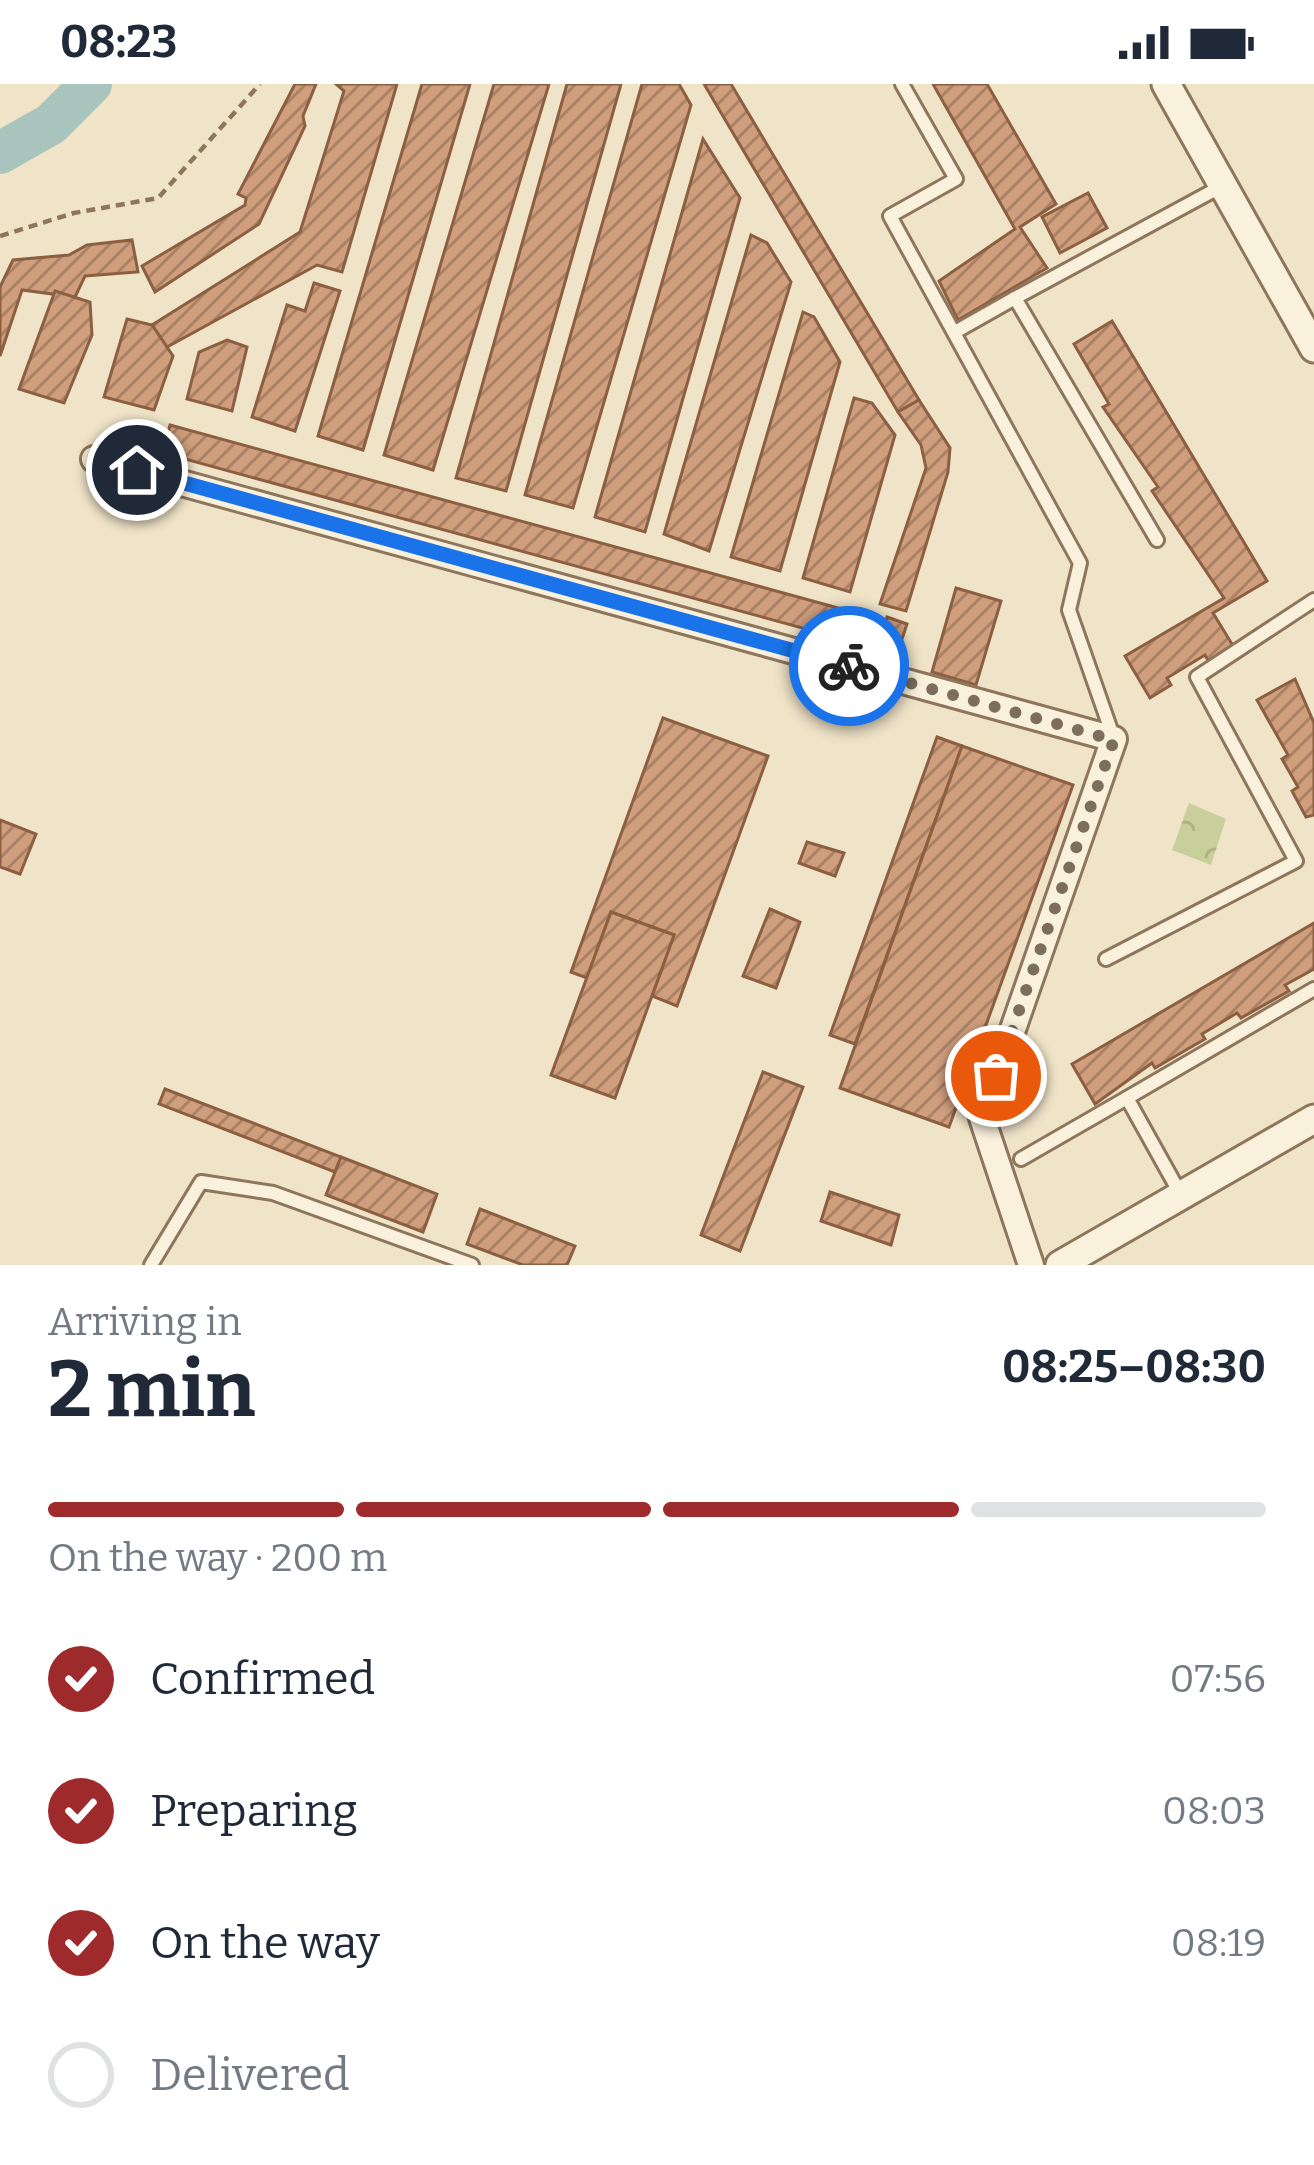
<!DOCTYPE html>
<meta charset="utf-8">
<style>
:root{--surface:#fff;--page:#f2f2f3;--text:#1f2937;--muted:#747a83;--line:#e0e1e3;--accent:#9e2a2b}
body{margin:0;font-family:Bitter,serif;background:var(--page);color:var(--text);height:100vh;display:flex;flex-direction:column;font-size:45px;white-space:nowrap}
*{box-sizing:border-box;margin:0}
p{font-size:39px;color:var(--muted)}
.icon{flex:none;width:66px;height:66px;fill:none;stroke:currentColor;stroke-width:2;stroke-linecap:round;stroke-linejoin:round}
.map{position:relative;height:1181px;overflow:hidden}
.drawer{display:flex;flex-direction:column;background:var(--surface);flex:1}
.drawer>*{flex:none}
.pin{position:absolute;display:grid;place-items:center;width:102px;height:102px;color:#fff;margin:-51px;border:6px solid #fff;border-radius:50%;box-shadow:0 3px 12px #0007}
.courier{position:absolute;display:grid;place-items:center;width:120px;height:120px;margin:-60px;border:9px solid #1a73e8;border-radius:50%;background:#fff;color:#222;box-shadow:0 3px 15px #0007}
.summary em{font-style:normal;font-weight:700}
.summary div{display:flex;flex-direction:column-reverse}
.summary{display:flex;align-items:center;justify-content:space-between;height:204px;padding:0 48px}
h1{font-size:78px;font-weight:700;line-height:90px}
.bar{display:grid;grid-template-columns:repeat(4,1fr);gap:18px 12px;align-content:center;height:144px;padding:0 48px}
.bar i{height:15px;border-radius:9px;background:var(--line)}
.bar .active{background:var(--accent)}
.bar p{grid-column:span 4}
ol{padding:0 48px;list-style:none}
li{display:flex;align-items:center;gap:36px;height:132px}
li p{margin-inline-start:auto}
li .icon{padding:12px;border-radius:50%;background:var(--accent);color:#fff;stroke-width:4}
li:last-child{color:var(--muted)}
li i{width:66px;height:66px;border:6px solid var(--line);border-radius:50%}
.status{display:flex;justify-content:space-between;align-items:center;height:84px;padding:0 60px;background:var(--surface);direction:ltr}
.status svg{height:33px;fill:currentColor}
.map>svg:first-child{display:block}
</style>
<div class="status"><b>08:23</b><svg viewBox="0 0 49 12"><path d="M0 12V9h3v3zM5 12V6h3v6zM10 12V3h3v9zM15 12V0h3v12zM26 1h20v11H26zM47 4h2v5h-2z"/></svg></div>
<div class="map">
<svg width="1314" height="1181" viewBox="0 0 1314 1181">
<defs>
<pattern id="park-crowns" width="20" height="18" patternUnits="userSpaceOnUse" patternTransform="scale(3)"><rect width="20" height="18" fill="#c9cf9b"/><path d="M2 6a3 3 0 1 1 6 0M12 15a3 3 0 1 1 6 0" fill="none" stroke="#aeb285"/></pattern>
<pattern id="building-hatch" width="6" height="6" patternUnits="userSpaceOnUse" patternTransform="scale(3)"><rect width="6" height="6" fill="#cf9f7d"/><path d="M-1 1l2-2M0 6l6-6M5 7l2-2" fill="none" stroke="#a98266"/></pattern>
</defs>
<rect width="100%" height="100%" fill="#f0e4c8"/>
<path fill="url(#park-crowns)" d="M1189,719l37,16 -15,46 -39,-15z"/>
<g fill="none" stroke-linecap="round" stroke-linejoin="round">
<path stroke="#a9c4bc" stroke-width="42" d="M0,69l51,-29 40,-40"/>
</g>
<g fill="url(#building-hatch)" stroke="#8d5f41" stroke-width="3">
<path d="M295,0h21l-13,32 2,10 -46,98 -104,68 -13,-26 103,-61 1,-7 -8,-4z"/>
<path d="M336,0h61l-55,188 -25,-7 -150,82 -15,-22 148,-93 44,-141z"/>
<path d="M422,0h48l-107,366 -45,-14z"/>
<path d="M494,0h55l-116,386 -49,-15z"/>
<path d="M567,0h54l-115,407 -50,-13z"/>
<path d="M642,0h37l12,21 -118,403 -48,-13z"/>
<path d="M704,0h27l188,316 -21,12z"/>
<path d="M933,0h54l69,120 -36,23 27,41 -89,52 -19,-39 76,-52z"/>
<path d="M703,55l37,59 -95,334 -50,-15z"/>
<path d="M1088,109l19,35 -47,25 -18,-36z"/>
<path d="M751,151l16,8 24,39 -82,269 -45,-17z"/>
<path d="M132,156l6,32 -53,4 -10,21 -53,-7 -22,66v-69l13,-27 56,-5 18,-10z"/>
<path d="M314,199l26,8 -45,140 -43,-14 35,-112 18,6z"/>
<path d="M55,207l35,11 2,33 -28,68 -45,-14z"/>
<path d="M803,228l11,5 26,45 -60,209 -49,-14z"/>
<path d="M127,235l25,6 21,31 -19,54 -50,-13z"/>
<path d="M1112,237l155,260 -54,32 22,36 -25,15 -5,-9 -38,23 4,7 -21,13 -25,-42 99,-58 -72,-107 6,-4 -55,-80 6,-3 -35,-60z"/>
<path d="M227,256l20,7 -15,64 -45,-12 12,-47z"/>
<path d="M854,314l18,5 23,32 -45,157 -47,-14z"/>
<path d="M919,316l31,48 -2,24 -42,139 -26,-7 46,-136 -5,-23 -23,-33z"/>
<path d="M170,341l683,187 -7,28 -683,-187z"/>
<path d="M956,504l45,13 -25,84 -44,-13z"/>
<path d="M887,533l20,7 -13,39 -20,-7z"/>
<path d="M1295,595l19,44v92l-8,2 -14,-26 6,-4 -16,-28 6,-4 -31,-55z"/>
<path d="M663,634l105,38 -91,250 -25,-10 22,-61 -63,-23 -24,66 -16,-6z"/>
<path d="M937,653l25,9 -107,298 -25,-9z"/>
<path d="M962,662l111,39 -124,342 -109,-39z"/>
<path d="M0,736l36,14 -16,40 -20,-7z"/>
<path d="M807,758l37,11 -9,23 -36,-13z"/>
<path d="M770,825l30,13 -24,66 -33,-12z"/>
<path d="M611,828l63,23 -59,163 -64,-23z"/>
<path d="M1314,839v46l-29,16 4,6 -48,27 -4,-5 -35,21 3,5 -50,29 -3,-5 -57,41 -23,-40z"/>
<path d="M763,988l40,15 -63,164 -39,-16z"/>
<path d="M165,1005l176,68 -6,15 -176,-68z"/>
<path d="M341,1073l96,37 -14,38 -97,-37z"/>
<path d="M830,1108l69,23 -8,30 -70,-24z"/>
<path d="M480,1125l95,37 -8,19h-44l-56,-21z"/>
</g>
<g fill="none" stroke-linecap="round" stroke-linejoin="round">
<g stroke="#8d765c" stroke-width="18">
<g id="service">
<path d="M902,0l54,95 -66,37 190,347 -11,47 45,129"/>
<path d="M955,248l60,-34"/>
<path d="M1157,456l-142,-242 207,-112"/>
<path d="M1106,875l190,-98 -99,-184 117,-77"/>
<path d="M1021,1075l106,-61"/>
<path d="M1181,1111l-54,-97 187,-109"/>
<path d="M151,1181l50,-83 72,11 199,72"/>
</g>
</g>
<g stroke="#8d765c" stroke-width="30">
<path id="minor" d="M94,375l1020,280 -132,379 49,147"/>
</g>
<g stroke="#8d765c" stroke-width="33">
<g id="tertiary">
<path d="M1166,0l148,264"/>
<path d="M1060,1181l254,-146"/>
</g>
</g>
<path stroke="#8d765c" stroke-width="4.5" stroke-dasharray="9 6" stroke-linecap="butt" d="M0,152l74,-23 84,-15 102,-114"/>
<use href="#service" stroke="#faf1dc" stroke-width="12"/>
<use href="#minor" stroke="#faf1dc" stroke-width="24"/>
<use href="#tertiary" stroke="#faf1dc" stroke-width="27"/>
</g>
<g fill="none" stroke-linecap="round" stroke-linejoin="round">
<path stroke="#7c6e5b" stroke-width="12" stroke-dasharray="0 21.6" d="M849,582l265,74 -118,336"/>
<path stroke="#1a73e8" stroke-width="15" d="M137,386l712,196"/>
</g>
</svg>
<div class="pin" style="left:996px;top:992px;background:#ea580c"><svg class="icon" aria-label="bag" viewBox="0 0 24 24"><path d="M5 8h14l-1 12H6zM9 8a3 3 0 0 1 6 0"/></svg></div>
<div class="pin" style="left:137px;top:386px;background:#1f2937"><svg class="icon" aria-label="home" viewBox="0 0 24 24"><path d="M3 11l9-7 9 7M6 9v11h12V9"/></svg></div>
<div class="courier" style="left:849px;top:582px"><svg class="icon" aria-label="bike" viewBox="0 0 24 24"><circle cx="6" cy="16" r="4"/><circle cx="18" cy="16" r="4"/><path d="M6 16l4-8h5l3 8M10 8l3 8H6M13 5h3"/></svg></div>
</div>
<section class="drawer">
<div class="summary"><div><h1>2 min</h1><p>Arriving in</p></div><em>08:25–08:30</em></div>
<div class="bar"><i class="active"></i><i class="active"></i><i class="active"></i><i></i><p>On the way · 200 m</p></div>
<ol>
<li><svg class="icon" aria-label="check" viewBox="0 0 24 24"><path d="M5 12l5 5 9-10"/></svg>Confirmed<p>07:56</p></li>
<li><svg class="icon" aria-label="check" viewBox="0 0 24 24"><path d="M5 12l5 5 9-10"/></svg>Preparing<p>08:03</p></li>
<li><svg class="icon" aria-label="check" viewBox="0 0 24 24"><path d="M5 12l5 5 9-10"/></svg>On the way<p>08:19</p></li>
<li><i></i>Delivered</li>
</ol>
</section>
